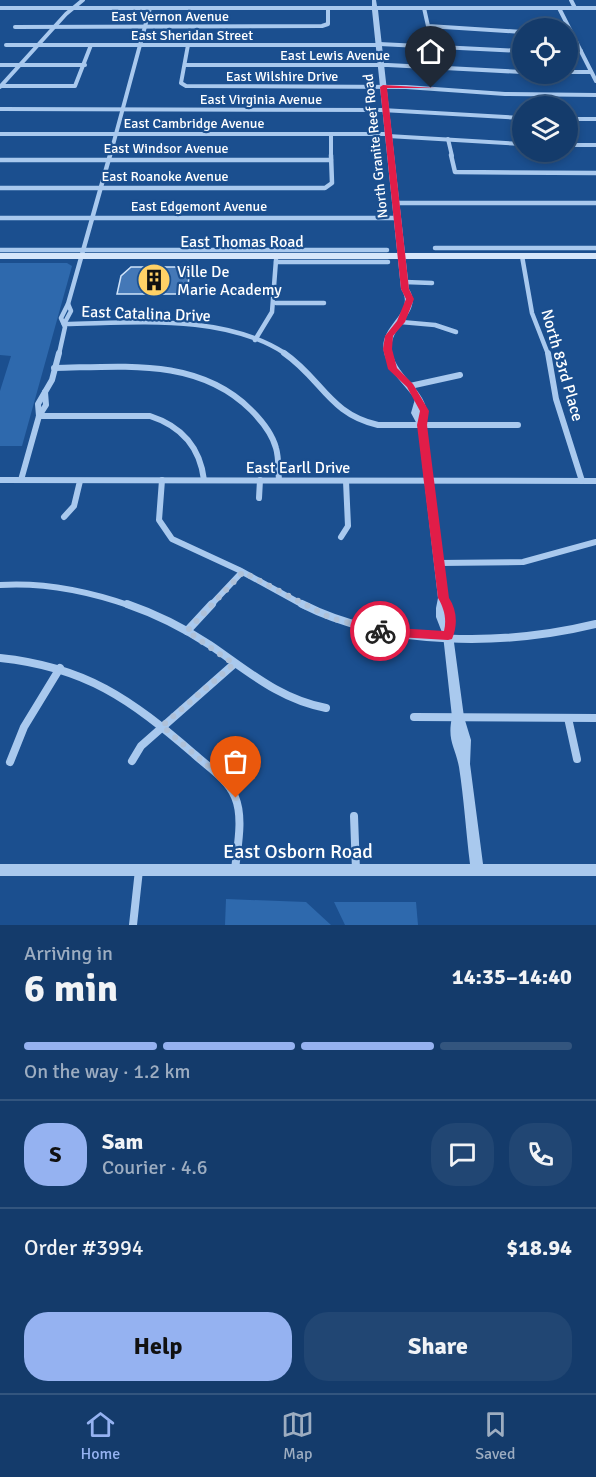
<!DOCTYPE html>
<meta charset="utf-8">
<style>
:root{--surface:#143b6b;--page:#214673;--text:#f1f3f6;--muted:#9dadc1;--line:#33557e;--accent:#95b2f1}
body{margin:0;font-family:Signika,sans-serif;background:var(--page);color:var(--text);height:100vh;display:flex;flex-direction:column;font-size:22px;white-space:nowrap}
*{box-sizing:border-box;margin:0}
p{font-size:20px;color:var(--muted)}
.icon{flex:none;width:33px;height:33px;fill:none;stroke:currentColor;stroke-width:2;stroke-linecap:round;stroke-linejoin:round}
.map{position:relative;height:925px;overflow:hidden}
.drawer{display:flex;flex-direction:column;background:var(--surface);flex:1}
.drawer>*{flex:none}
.tools{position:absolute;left:512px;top:18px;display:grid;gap:12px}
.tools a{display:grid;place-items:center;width:66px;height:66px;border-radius:50%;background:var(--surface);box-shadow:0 3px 9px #0003,0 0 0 2px var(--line);font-size:30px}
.pin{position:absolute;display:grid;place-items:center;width:51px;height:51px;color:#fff;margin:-62px -26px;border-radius:50% 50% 50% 0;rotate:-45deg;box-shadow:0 0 6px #0007}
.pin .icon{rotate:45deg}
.courier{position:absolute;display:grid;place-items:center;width:60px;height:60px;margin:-30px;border:4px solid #e11d48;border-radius:50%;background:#fff;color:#222;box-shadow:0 2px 8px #0007}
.headline em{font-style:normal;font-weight:800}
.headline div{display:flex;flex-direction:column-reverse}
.headline{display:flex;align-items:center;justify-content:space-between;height:102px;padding:0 24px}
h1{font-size:39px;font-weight:800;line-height:45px}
.bar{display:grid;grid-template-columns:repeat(4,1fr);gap:9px 6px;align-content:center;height:72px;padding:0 24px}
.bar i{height:8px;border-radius:4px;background:var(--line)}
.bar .selected{background:var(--accent)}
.bar p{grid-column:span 4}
.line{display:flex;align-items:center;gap:15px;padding:0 24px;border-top:2px solid var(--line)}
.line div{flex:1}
.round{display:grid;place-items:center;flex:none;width:63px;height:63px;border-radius:24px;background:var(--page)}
.primary-button{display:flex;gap:12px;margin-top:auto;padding:12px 24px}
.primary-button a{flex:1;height:69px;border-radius:24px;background:var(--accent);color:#111;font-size:24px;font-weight:800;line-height:69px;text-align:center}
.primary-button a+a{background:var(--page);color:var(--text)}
.menu{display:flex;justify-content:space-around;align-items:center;height:84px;border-top:2px solid var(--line);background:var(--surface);font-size:16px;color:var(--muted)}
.menu a{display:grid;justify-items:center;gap:3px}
.menu .selected{color:var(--accent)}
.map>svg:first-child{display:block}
</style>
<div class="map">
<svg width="596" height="925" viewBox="0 0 596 925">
<rect width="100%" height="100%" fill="#1b4f8f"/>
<g fill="#2e69ad">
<path d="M0,263h67l5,3 -50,180h-22v-55l11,-35 -11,-1z"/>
<path d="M226,899l80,3 25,23h-106z"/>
<path d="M334,902h82l2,23h-73z"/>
</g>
<path fill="#4478b7" stroke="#cfe3fa" stroke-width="1.5" d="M131,267h50l5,3v6h3l-1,10h-4l-3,8h-64l4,-18z"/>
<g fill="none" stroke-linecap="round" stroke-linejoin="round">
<g stroke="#a9c9ee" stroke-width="4">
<path d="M571,0l4,8"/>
<path d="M424,8l4,18 94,6"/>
<path d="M559,8l37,73"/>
<path d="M15,27l307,-1 6,-2v-16"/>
<path d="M379,44l143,7"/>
<path d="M6,45h373"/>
<path d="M188,45l-7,38 5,3 220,1 99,7 91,1"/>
<path d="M567,51h14"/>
<path d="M0,65h85"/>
<path d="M185,65h203l134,7"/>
<path d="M567,72h24"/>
<path d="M1,86h74l16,-41"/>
<path d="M0,87l66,-73 17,-14"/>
<path d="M0,109l382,1 140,8"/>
<path d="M567,119h29"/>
<path d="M0,134h388"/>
<path d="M331,134v22"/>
<path d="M388,136l134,8"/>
<path d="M448,139l4,17"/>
<path d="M567,145h29"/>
<path d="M110,156l40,-148"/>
</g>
<g stroke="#a9c9ee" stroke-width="4.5">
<path d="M451,155l4,17 141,1"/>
<path d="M0,160h331"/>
<path d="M0,188h325l7,-5 -1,-28"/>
<path d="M396,203h200"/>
<path d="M0,218h397"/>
<path d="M435,248h161"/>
<path d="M0,250h387"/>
<path d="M522,256l10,57 16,41"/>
<path d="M276,262h112"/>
<path d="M405,282l27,1"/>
<path d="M276,303h48"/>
<path d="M401,322l34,3 21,7"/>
<path d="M64,324c71,-1 160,-11 222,30"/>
<path d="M64,324l7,-13 -3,-7"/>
<path d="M255,340l17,-28 4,-52"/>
<path d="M59,354l6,-27 -4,-9 7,-14 42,-149"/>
</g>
<g stroke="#a9c9ee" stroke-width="6">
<path d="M284,353c38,26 45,61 94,72h140"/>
<path d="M548,353l8,46 26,82"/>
<path d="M54,368c68,-1 144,-11 197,42 10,10 21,23 25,38 3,10 2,21 3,32"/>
<path d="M410,386l50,-11"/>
<path d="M39,416h111c31,10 50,31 54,64"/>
<path d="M39,416l7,-11 -1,-13"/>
<path d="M0,480l596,1"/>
<path d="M21,480l18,-64 -1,-12 14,-24 7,-27"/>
<path d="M162,480l-3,40 13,19 67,31 66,36"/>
<path d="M259,498l1,-18"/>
<path d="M64,517l10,-11 6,-25"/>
<path d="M341,537l7,-11 -2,-45"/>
<path d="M439,563l84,-1 73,-20"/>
<path d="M0,585c46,-3 88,6 131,21"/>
<path d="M210,606l32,-34"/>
</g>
<g stroke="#a9c9ee" stroke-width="8">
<path d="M127,604c29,10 57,24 83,41 38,26 69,54 116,63"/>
<path d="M302,604c84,43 204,42 294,20"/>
<path d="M187,631l25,-27"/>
<path d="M0,658c86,9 130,41 194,96 14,13 34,25 41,43 9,21 2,51 0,73"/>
<path d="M414,717l182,1"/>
<path d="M568,718l9,41"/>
<path d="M132,761l9,-15 93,-82"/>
<path d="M10,762l14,-35 36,-59"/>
<path d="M354,816l2,54"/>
<path d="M133,925l6,-55"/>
</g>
<path fill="#a9c9ee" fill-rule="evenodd" d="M372,0h4l1,6h219v4h-218l31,279c15,24 -22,37 -17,63 6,29 42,40 34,73l22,173 7,18 -2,19 11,82 7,23 -1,24 13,100h113v12h-596v-12h470c-4,-32 -6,-65 -11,-97 -4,-21 -12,-26 -7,-50l-9,-82 -7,-18v-9l2,-10 -20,-172 -7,-13 4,-14c-11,-15 -27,-28 -31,-47 -6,-27 33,-39 17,-63l-29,-279h-372v-4h372z"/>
<rect fill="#d6e6fa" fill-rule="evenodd" x="0" y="253" width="596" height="6"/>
</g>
<path fill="#e11d48" d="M383,85l52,3h-48l22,201 5,10 -9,23 -12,14 -1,13 5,19 16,16 16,27 -2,14 22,173c8,12 9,27 3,41l-4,1 -68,-4 -5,-5 5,-4 64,4c3,-12 0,-23 -6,-33l-21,-173 3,-14 -13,-24 -19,-18 -5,-20 2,-13 12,-15 9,-22 -5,-10 -21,-202z"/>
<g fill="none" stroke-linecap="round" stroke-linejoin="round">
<path stroke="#afc1d8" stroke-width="6" stroke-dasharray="0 10.8" d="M236,798l-12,-18 -62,-54 72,-62 -47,-33 56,-59 88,46 49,13"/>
</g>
<defs>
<g id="building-disc" transform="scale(1.725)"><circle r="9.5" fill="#ffd166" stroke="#1b4f8f"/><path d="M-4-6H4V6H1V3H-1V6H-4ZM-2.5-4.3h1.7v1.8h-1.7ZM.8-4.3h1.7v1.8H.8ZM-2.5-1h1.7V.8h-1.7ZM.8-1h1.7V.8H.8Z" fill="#111"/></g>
</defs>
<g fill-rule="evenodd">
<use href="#building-disc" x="154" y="280"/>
</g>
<g text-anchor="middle" stroke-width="4.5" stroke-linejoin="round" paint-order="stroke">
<g font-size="14" fill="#fff" stroke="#1b4f8f">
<text x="170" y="21">East Vernon Avenue</text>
<text x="192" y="40">East Sheridan Street</text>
<text x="335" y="60">East Lewis Avenue</text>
<text x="282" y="81">East Wilshire Drive</text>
<text x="261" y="104">East Virginia Avenue</text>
<text x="194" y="128">East Cambridge Avenue</text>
<text transform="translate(375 146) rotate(-96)" y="5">North Granite Reef Road</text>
<text x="166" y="153">East Windsor Avenue</text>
<text x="165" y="181">East Roanoke Avenue</text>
<text x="199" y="211">East Edgemont Avenue</text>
</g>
<g font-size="16" fill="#fff" stroke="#1b4f8f">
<text x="242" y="247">East Thomas Road</text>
<text transform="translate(146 313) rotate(2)" y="6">East Catalina Drive</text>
<text transform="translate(563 365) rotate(74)" y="6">North 83rd Place</text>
<text x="298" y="473">East Earll Drive</text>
</g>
<g font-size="16" fill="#fff" stroke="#1b4f8f" text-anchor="start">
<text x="177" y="277">Ville De<tspan x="177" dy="18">Marie Academy</tspan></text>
</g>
<g font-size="20" fill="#fff" stroke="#1b4f8f">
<text x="298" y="858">East Osborn Road</text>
</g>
</g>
</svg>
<div class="tools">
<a><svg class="icon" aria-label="locate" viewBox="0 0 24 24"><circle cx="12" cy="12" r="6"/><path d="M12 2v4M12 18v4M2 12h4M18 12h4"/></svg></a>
<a><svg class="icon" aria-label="layers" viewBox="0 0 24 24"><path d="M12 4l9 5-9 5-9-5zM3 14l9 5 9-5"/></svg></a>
</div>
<div class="pin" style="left:236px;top:798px;background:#ea580c"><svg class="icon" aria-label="bag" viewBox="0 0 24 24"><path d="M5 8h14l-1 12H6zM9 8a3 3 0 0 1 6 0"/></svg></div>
<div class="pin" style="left:431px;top:88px;background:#1f2937"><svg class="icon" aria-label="home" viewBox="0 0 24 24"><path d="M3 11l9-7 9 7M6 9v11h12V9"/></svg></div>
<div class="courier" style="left:380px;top:631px"><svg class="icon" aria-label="bike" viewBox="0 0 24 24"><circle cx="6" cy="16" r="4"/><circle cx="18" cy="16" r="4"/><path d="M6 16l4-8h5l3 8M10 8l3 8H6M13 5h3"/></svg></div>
</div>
<section class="drawer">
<div class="headline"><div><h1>6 min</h1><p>Arriving in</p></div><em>14:35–14:40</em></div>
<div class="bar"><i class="selected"></i><i class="selected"></i><i class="selected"></i><i></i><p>On the way · 1.2 km</p></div>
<div class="line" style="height:108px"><b class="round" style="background:var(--accent);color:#111">S</b><div><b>Sam</b><p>Courier · 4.6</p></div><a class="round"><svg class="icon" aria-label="chat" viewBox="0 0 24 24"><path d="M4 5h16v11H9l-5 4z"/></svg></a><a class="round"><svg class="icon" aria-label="phone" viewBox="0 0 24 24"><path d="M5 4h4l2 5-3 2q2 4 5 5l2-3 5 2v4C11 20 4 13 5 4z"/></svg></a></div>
<div class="line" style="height:78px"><div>Order #3994</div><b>$18.94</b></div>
<div class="primary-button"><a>Help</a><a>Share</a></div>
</section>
<nav class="menu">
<a class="selected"><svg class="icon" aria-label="home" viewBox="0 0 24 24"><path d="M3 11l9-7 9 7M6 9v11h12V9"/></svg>Home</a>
<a><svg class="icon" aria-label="map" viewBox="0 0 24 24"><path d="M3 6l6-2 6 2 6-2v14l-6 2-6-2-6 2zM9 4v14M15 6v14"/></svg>Map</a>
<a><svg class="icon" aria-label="saved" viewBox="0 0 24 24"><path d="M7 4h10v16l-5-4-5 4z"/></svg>Saved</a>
</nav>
